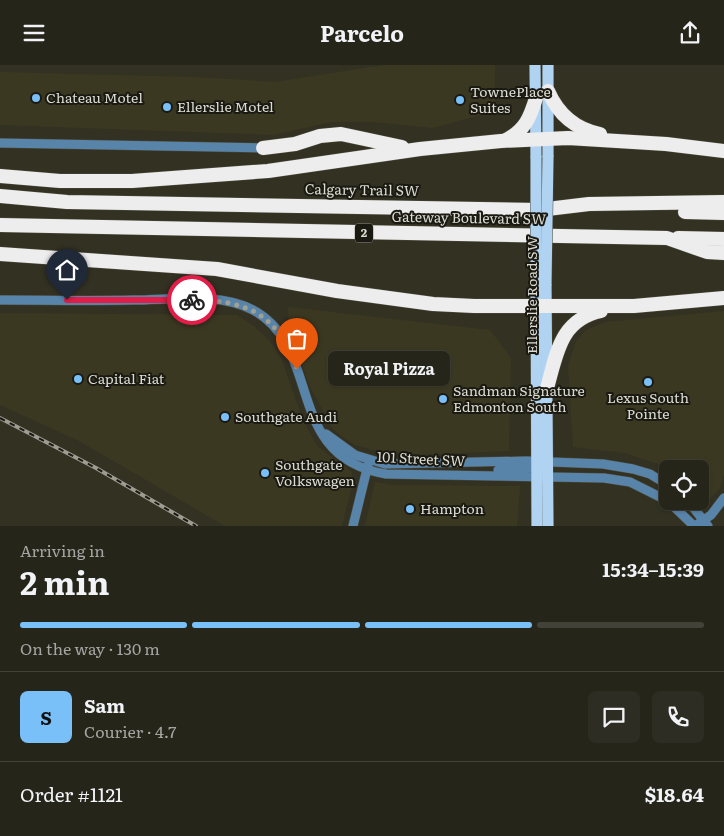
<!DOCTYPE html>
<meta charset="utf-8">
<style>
:root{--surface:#26251a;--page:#2e2d23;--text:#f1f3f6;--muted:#a4a5a2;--line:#424239;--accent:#79bff8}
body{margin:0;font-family:Literata,serif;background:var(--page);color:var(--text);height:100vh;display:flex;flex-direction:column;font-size:19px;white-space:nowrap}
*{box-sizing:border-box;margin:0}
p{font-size:16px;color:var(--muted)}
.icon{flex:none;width:28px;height:28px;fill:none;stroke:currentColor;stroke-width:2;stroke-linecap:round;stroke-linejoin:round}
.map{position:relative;height:461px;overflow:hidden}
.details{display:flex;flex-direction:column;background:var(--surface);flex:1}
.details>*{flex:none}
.controls{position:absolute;left:659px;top:395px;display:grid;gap:10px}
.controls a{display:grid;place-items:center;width:50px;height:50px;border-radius:8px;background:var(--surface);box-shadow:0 1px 4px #0004,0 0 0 1px var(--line);font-size:25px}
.pin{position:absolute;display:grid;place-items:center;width:42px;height:42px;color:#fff;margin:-51px -21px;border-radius:50% 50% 50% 0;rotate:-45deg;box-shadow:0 0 5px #0007}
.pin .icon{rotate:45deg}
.courier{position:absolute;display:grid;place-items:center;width:50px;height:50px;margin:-25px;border:4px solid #e11d48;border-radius:50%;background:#fff;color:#222;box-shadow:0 1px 6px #0007}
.bubble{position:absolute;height:35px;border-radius:8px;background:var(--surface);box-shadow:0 1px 4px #0004,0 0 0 1px var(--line);font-size:16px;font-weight:700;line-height:35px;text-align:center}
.head em{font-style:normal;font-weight:700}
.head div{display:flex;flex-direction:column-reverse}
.head{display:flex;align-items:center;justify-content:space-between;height:85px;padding:0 20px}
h1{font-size:32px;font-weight:700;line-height:38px}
.bar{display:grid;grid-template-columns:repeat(4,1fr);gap:8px 5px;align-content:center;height:60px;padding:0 20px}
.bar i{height:6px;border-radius:4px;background:var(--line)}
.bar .on{background:var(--accent)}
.bar p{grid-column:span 4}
.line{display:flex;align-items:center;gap:12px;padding:0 20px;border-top:1px solid var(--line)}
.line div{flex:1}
.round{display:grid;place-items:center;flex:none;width:52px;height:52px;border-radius:8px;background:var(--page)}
header{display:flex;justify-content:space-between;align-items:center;height:65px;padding:0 20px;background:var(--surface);font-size:22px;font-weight:700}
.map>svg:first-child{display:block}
</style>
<header><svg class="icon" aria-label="menu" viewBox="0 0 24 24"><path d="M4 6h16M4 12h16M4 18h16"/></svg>Parcelo<svg class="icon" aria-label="share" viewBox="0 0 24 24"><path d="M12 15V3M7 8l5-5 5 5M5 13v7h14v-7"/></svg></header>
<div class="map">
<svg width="724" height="461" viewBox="0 0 724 461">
<rect width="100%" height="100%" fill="#333122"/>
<g fill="#3b3822">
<path d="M384,0h111v46l-62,17 -59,-6h-43l-57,13 -274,-10v-53l195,5 80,5z"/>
<path d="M288,242l202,23 21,28 -2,93 -100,4 -24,-2 -30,-8 -11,-7 -11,-9 -23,-42 -21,-57z"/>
<path d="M724,246v164l-4,13 -12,13 -8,-7v-25h-33l-5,-4 -38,-12 -51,-6 -5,-81 8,-25 10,-11 19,-8z"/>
<path d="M0,248l237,2 17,11 15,14 12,18 22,62 14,26 35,26v13l-10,41h-117l-146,-85 -79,-36z"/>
<path d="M375,417l18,3 127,1 -3,40h-152z"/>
</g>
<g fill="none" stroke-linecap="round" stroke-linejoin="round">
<g stroke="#4e4c3e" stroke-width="10">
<g id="minor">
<path d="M0,78l263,5"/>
<path d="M0,235c44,0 89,1 133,0 37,0 86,-8 120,10 71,38 29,147 133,164l218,4 26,4 38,19"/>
<path d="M326,369l29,21 30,9 141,-3 77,3 30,5 17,5 18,11"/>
<path d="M498,405l44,-3"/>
<path d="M668,436l26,25"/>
<path d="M688,436l20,25"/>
<path d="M353,461l15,-61"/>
<path d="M695,461l16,-11 13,-17"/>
</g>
</g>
<g stroke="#4e4c3e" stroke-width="12">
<g id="major">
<path d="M535,0l1,93"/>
<path d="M548,92v-92"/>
<path d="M536,219l1,242"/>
<path d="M546,219l2,242"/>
</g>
</g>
<g stroke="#4e4c3e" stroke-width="15">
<g id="highway">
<path d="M548,26c10,23 27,38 52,43"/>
<path d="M506,75c19,-10 24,-22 30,-42"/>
<path d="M263,83l32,-4 25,-8 21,-2 61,13"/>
<path d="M0,111l60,5h72l136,-10 152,-22 81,-8 67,-3 98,6 58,7"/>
<path d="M0,131l67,6 472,8 50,-6 135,-2"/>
<path d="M685,147l39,1"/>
<path d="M0,160l667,13 40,14 17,1"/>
<path d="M678,173l46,1"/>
<path d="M0,189l217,15 120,22 96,13 41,2h160l90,-8"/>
<path d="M547,323c10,-35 13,-68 54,-77"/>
</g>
</g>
<use href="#minor" stroke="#5884aa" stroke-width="9"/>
<use href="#major" stroke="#b0d3f2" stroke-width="11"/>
<use href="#highway" stroke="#ededed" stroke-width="14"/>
<g stroke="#9d9c90" stroke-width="4">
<path id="rail" d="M0,353l96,50 100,58"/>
</g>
<use href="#rail" stroke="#1a1912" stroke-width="2" stroke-dasharray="5.5" stroke-linecap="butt"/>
<g stroke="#4e4c3e" stroke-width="12" stroke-linecap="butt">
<g id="major-bridge">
<path d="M536,219v-126"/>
<path d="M546,219l2,-127"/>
</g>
</g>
<use href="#major-bridge" stroke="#b0d3f2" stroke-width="11"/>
</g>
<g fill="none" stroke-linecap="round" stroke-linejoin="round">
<path stroke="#a1a094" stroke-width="5" stroke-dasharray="0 9" d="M192,235c55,0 86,14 105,69"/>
<path stroke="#e11d48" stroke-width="6" d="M67,235h125"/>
</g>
<g fill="#79bff8" stroke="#1a1912" stroke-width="2">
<circle cx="36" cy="33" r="5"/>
<circle cx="460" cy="35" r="5"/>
<circle cx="167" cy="42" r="5"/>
<circle cx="78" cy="314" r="5"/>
<circle cx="648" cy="317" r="5"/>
<circle cx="443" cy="334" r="5"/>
<circle cx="225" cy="352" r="5"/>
<circle cx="265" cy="408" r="5"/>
<circle cx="410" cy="444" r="5"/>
</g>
<g text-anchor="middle" stroke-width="4" stroke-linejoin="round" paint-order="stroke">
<rect fill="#1a1912" stroke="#a2a198" stroke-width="1" x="355" y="158.5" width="18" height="19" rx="4"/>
<g font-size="12" font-weight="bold" fill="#dcdbd1">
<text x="364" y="172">2</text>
</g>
<g font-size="14" fill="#dcdbd1" stroke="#1a1912" text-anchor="start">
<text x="470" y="32">TownePlace<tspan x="470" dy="16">Suites</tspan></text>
<text x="46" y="38">Chateau Motel</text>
<text x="177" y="47">Ellerslie Motel</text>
<text x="88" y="319">Capital Fiat</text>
<text x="453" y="331">Sandman Signature<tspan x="453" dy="16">Edmonton South</tspan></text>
<text x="648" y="338" text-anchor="middle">Lexus South<tspan x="648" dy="16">Pointe</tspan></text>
<text x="235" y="357">Southgate Audi</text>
<text x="275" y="405">Southgate<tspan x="275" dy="16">Volkswagen</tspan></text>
<text x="420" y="449">Hampton</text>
</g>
<g font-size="14" fill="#dcdbd1" stroke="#1a1912">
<text transform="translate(362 125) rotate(1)" y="5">Calgary Trail SW</text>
<text transform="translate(469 153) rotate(1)" y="5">Gateway Boulevard SW</text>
<text transform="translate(532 230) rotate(-90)" y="5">Ellerslie Road SW</text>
<text transform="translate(421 394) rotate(3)" y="5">101 Street SW</text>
</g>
</g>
</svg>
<div class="controls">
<a><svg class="icon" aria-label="locate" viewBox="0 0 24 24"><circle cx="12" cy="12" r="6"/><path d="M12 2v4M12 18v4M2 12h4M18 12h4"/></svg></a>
</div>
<div class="pin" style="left:297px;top:304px;background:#ea580c"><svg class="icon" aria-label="bag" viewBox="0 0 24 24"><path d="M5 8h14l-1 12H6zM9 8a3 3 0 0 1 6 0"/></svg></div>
<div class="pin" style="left:67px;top:235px;background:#1f2937"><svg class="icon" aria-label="home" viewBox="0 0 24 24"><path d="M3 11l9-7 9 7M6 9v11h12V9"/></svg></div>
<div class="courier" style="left:192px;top:235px"><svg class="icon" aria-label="bike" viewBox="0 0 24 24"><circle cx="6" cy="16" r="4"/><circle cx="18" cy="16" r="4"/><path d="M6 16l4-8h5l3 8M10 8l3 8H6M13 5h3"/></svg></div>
<div class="bubble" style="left:328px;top:286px;width:122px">Royal Pizza</div>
</div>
<section class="details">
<div class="head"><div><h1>2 min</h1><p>Arriving in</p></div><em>15:34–15:39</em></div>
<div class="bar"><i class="on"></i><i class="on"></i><i class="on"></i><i></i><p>On the way · 130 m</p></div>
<div class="line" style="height:90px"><b class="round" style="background:var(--accent);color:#111">S</b><div><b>Sam</b><p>Courier · 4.7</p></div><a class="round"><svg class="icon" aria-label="chat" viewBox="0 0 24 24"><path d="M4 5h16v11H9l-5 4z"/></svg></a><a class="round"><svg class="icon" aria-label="phone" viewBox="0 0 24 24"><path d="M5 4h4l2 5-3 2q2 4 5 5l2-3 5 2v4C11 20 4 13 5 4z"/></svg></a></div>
<div class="line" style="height:65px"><div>Order #1121</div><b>$18.64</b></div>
</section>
